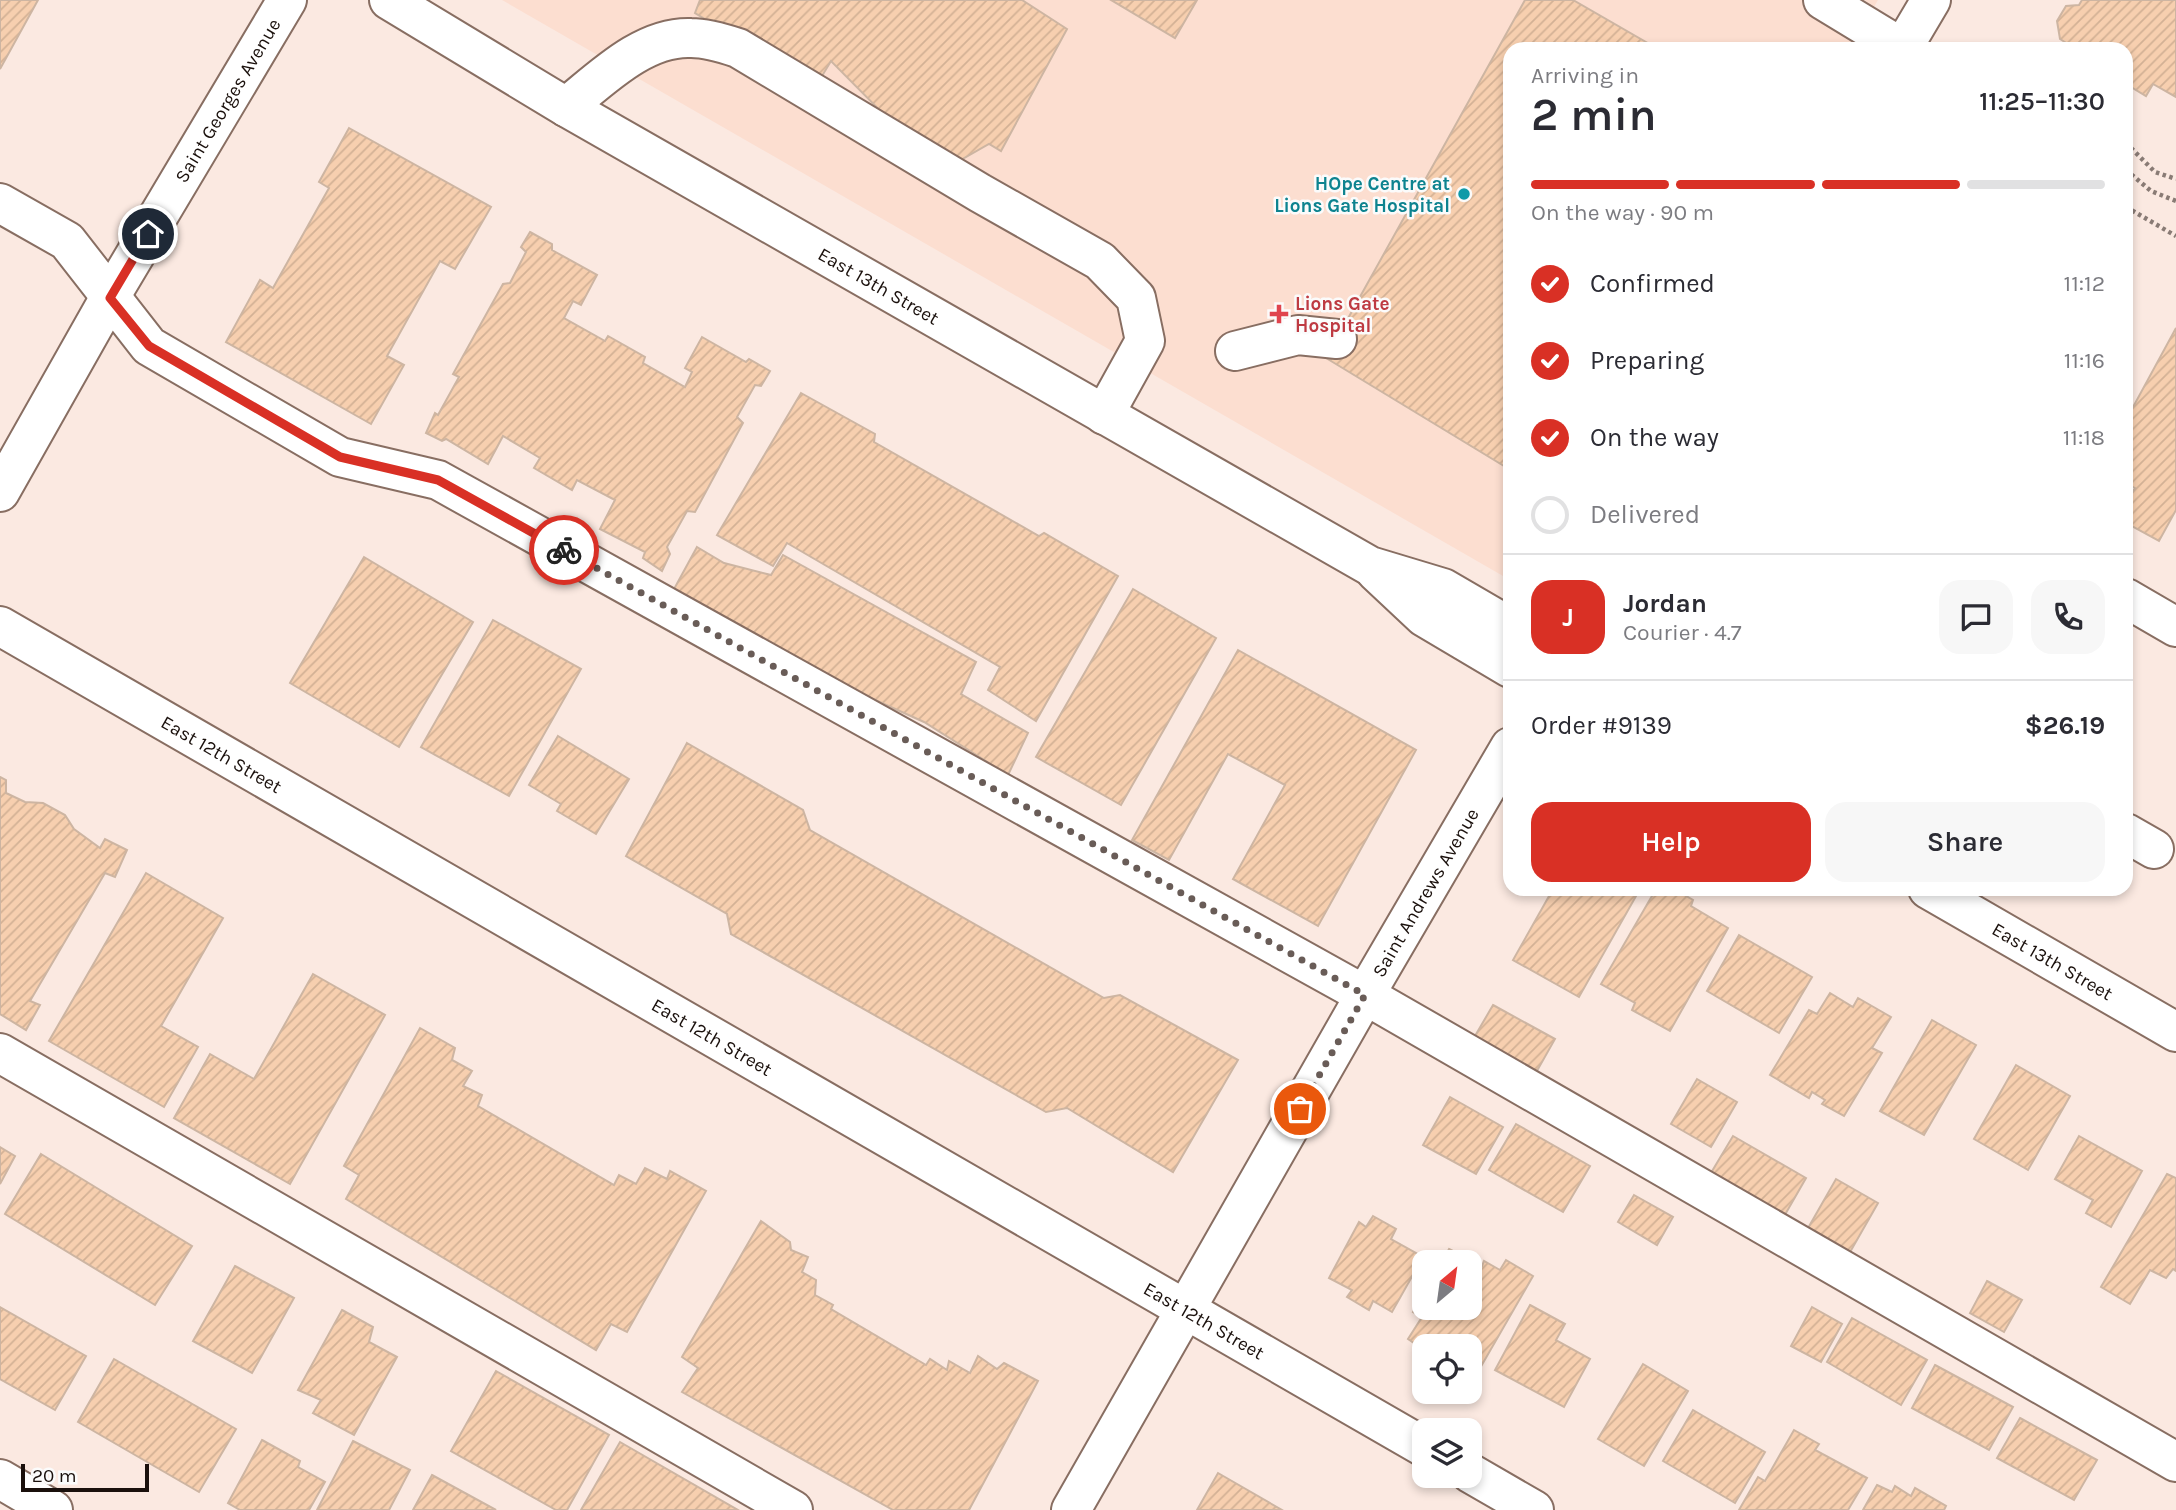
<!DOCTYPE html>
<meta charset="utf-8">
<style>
:root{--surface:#fff;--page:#f7f7f7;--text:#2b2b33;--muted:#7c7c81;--line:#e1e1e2;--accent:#d93025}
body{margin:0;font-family:Karla,sans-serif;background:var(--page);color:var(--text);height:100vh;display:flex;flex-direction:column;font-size:26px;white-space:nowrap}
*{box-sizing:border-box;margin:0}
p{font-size:23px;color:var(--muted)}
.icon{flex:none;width:38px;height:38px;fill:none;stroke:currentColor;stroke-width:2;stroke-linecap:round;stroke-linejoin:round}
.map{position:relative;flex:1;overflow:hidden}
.sheet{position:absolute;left:1503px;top:42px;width:630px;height:854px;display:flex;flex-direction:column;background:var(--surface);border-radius:21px;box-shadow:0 4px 10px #0003}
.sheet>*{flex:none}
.needle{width:46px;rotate:29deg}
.buttons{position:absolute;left:1412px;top:1250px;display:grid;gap:14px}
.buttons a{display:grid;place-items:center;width:70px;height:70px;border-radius:14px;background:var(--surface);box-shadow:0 4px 10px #0003;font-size:35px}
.scale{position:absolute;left:21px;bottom:18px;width:128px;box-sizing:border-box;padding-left:7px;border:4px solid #1a100c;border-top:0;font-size:19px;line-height:24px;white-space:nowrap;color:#1a100c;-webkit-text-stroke:5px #fbfbfb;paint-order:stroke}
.pin{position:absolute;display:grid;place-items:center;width:60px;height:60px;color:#fff;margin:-30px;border:4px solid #fff;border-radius:50%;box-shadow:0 2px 7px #0007}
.courier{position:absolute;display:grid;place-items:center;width:70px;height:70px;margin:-35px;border:5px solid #d93025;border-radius:50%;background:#fff;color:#222;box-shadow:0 2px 9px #0007}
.head em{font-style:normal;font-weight:600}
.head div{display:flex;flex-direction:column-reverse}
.head{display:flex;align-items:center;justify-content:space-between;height:119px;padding:0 28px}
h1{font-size:46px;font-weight:600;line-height:52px}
.bar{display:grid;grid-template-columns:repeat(4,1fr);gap:10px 7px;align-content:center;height:84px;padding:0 28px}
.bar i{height:9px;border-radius:5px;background:var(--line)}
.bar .on{background:var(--accent)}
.bar p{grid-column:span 4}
.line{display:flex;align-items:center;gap:18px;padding:0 28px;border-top:2px solid var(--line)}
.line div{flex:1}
.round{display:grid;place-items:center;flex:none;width:74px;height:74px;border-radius:21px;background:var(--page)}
ol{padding:0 28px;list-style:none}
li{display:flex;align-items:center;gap:21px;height:77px}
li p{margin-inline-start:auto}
li .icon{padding:7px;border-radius:50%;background:var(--accent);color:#fff;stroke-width:4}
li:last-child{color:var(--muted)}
li i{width:38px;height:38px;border:4px solid var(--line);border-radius:50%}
.action{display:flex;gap:14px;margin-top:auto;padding:14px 28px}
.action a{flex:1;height:80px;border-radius:21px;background:var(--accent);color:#fff;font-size:28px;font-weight:600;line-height:80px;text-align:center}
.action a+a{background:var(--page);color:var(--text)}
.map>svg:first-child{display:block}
</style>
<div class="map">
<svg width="2176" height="1510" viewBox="0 0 2176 1510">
<defs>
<pattern id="building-hatch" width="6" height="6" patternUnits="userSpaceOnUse" patternTransform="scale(1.75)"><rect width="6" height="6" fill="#f7cfaf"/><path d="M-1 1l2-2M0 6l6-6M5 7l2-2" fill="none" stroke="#d3b195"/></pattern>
</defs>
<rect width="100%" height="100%" fill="#fbe9e1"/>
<path fill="#fcded0" d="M502,0h1376l-28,49h-340v531z"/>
<g fill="url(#building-hatch)" stroke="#cdb5a2" stroke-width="2">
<path d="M0,0h38l-38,69z"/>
<path d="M700,0h322l45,29 -66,122 -12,-7 -37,21 -21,-3 -100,-101 -15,25 -121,-73z"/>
<path d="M1111,0h86l-22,38z"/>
<path d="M1525,0h48l85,49h-148l-1,420 -183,-111z"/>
<path d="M2082,0h94v97l-23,-13 -7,12 -20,-12v-35h-36l1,-2 -4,-3 -11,5 -16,-10 -3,-18 9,-15 13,-1z"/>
<path d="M349,128l142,79 -36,62 -15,-8 -53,95 17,9 -33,59 -145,-82 34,-62 13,8 56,-100 -10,-6z"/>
<path d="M530,232l22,12v6l45,25 -16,30 -8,-4 -9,17 41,23 3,-5 37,21 -2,6 42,24 7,-15 -7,-4 17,-31 44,25 3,-3 21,12 -9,15 -6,-1 -18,32 6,6 -48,89 -8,-1 -20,36 3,7 -8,17 -19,-13 2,-6 -45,-23 15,-29 -38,-20 -5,10 -38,-22 6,-10 -37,-22 -15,28 -42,-25 -4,2 -16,-8 9,-20 3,2 21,-38 -6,-3 50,-90 7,-1 16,-31 -5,-5z"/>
<path d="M2176,328v182l-17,31 -33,-18v-20l9,-15 -9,-5v-63z"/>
<path d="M801,393l74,41 -1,8 165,94 5,-3 74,43 -82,145 -48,-31 12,-23 -213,-124 -14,23 -56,-31z"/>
<path d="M697,547l27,16 47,12 12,-20 193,107 -15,32 67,39 -20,42 -84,-53 -188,-85 -68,-37z"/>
<path d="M364,557l109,65 -74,125 -109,-64z"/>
<path d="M1133,589l83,49 -95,167 -85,-48z"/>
<path d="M493,620l88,49 -72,127 -88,-49z"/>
<path d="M1238,650l178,100 -98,176 -85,-47 52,-94 -57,-31 -59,106 -37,-20z"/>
<path d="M558,736l71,43 -33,55 -39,-23 4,-7 -32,-19z"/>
<path d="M687,743l116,67 7,20 294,168 16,-3 118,65 -65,112 -106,-64 -21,4 -315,-178 -4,-20 -101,-58z"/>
<path d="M0,777l6,3v13l19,9 18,1 22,12 9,14 26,19 5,-9 22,11 -12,27 -10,-4 -75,128 10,4 -14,25 -26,-16z"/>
<path d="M146,873l77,45 -62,108 37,21 -34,60 -115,-66z"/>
<path d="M1553,889h87l-61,108 -66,-37z"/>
<path d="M1656,889h18l19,11 -2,6 37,22 -58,103 -38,-21 3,-7 -34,-19z"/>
<path d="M1739,935l73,42 -33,56 -72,-42z"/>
<path d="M313,974l72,41 -95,169 -116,-66 36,-64 44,25z"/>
<path d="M1830,993l23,14 5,-9 33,19 -19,31 10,5 -38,63 -22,-12 3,-4 -13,-8 -3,6 -39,-23 39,-65 8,4z"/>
<path d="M1493,1005l62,34 -22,39 -62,-35z"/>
<path d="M1932,1020l44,25 -52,90 -44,-24z"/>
<path d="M420,1028l35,20 -3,12 20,11 -9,15 19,9 -4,11 136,79 5,-10 17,9 9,-16 22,11 3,-8 36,20 -79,141 -16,-8 -15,26 -250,-151 13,-24 -15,-9z"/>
<path d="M2016,1065l54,31 -42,74 -54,-31z"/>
<path d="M1697,1079l40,23 -26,45 -40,-23z"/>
<path d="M1450,1097l53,30 -27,47 -53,-29z"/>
<path d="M1516,1124l74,42 -27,46 -74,-42z"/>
<path d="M1733,1136l73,42 -24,42 -74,-42z"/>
<path d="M2079,1136l63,35 -31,56 -25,-14 7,-13 -38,-21z"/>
<path d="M0,1147l15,9 -15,28z"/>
<path d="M41,1154l151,92 -37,59 -150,-91z"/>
<path d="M2167,1174l9,4v93l-3,-2 -7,9 -16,-8 -20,34 -29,-17z"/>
<path d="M1836,1179l42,24 -29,51 -42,-24z"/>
<path d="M1634,1195l39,22 -16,28 -39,-23z"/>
<path d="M1373,1216l23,13 -5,10 32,18 -31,55 -19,-11 -4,9 -22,-13 5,-7 -23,-12 30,-56 7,5z"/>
<path d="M761,1221l29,21 1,8 17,7 -6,15 14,8 -1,15 18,10 -2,4 95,56 4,-6 17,11 2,-9 21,12 8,-17 19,13 7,-6 34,18 -69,129h-76l-211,-118 16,-24 -16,-11z"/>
<path d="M1449,1249l33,17 2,-5 16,9 6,-10 27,16 -54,94 -9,-5v-19h-46v4l-16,-11 14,-22 -9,-5 11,-20v15h46v-45h-28z"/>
<path d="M235,1266l59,32 -42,75 -59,-32z"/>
<path d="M1987,1281l35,19 -18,32 -34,-19z"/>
<path d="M1530,1305l35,19 -9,16 34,19 -26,48 -69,-37z"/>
<path d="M0,1307l86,49 -31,54 -55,-31z"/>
<path d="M1812,1307l30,17 -21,38 -30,-16z"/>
<path d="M342,1310l31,17 -4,15 28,15 -43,78 -41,-22 8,-13 -23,-10z"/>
<path d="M1852,1318l75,42 -26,45 -74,-43z"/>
<path d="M114,1359l122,70 -37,63 -121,-70z"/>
<path d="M1643,1364l45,27 -44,75 -46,-27z"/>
<path d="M1935,1365l78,42 -24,43 -77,-42z"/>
<path d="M496,1371l113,64 -42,75h-11l-105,-59z"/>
<path d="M1693,1410l72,42 -30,51 -72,-42z"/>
<path d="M2020,1418l77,42 -23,40 -77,-42z"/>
<path d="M1794,1430l25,14 -4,6 52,28 -19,32h-109l19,-33 7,4z"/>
<path d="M262,1440l38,21 -2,6 27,15 -16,28h-69l-12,-7z"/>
<path d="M353,1441l57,29 -21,40h-72z"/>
<path d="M620,1442l118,68h-157z"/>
<path d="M1218,1473l64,37h-85z"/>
<path d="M432,1475l64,35h-83z"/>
<path d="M1877,1485l15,7 3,-6 16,10 4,-8 31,18 -2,4h-81z"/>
</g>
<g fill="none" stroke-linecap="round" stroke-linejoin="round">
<g stroke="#886e62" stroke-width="42">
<g id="minor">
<path id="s1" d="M389,0l177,107 804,459 73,22 67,39"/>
<path d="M1823,0l79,48"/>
<path d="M1902,49l29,-49"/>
<path d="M566,107c35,-28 77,-71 125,-69 16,0 32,5 47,10l242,145 120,68 36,37 9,43 -41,74"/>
<path d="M0,203l67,38 82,105 191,111 98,23 927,515 811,467"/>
<path d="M1235,351l63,-16 39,4"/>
<path id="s2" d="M0,492l110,-195 177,-297"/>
<path d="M1376,572l48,45 86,51"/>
<path d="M2126,598l50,29"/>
<path id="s3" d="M0,626l1424,821"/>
<path d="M2126,833l28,16"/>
<path id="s4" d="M1928,889l248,143"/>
<path d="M0,1053l793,457"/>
<path d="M1470,1473l64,37"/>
<path d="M0,1479l53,31"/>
<path id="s5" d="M1071,1510l294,-515 145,-248"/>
</g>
</g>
<g stroke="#897b75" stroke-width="4.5" stroke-dasharray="3.5 3.5" stroke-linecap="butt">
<path d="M2126,143l29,29 21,7"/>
<path d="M2126,170l25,21 25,10"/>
<path d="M2126,207l50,29"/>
</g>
<use href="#minor" stroke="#fff" stroke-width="38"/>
</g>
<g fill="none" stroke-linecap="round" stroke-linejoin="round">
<path stroke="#695c57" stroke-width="7" stroke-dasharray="0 12.6" d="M564,550l801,445 -65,114"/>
<path stroke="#d93025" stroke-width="9" d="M148,234l-38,64 39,48 191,111 98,23 126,70"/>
</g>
<circle fill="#0f9aa8" stroke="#fbfbfb" stroke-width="2.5" cx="1464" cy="194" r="7"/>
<path fill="#e0444e" stroke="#fbfbfb" stroke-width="2.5" d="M1275.5 303.5h7v7h7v7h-7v7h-7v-7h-7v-7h7z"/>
<g text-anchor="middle" stroke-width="5" stroke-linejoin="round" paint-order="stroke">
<g font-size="19" fill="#1a100c" stroke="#fbfbfb">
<text dy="7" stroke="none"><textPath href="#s2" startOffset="453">Saint Georges Avenue</textPath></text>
<text dy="7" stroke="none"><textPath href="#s1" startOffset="567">East 13th Street</textPath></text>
<text dy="7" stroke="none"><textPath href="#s3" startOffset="256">East 12th Street</textPath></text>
<text dy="7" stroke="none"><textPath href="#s5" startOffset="712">Saint Andrews Avenue</textPath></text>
<text dy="7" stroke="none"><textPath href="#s4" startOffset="144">East 13th Street</textPath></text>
<text dy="7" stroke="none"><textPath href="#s3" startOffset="822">East 12th Street</textPath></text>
<text dy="7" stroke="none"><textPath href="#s3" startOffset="1390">East 12th Street</textPath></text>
</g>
<g font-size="19" font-weight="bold" fill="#0d838f" stroke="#fbfbfb" text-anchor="end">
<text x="1450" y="190">HOpe Centre at<tspan x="1450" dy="22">Lions Gate Hospital</tspan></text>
</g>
<g font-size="19" font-weight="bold" fill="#be3a42" stroke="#fbfbfb" text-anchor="start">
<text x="1295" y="310">Lions Gate<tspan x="1295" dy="22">Hospital</tspan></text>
</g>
</g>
</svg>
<div class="buttons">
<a><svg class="needle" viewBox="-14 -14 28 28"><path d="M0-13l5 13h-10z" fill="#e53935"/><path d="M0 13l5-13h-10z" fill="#7c7c81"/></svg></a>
<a><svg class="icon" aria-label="locate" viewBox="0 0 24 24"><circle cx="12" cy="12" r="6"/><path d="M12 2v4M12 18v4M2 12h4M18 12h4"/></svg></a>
<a><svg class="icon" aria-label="layers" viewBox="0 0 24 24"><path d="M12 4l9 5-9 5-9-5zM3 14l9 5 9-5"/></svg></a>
</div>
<div class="scale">20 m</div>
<div class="pin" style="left:1300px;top:1109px;background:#ea580c"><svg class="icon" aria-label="bag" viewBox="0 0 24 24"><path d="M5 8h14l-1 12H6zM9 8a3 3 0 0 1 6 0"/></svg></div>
<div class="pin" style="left:148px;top:234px;background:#1f2937"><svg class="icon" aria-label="home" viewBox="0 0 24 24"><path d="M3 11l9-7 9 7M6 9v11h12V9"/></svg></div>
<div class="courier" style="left:564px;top:550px"><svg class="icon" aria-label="bike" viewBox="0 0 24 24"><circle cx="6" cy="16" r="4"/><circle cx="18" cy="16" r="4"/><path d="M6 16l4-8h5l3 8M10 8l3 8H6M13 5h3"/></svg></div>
<section class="sheet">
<div class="head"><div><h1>2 min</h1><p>Arriving in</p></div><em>11:25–11:30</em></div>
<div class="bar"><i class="on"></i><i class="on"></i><i class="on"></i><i></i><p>On the way · 90 m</p></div>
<ol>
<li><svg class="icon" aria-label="check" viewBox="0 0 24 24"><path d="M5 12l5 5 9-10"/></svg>Confirmed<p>11:12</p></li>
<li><svg class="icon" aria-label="check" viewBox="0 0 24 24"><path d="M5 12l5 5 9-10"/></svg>Preparing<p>11:16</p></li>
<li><svg class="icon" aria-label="check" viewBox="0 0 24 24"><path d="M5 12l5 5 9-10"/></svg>On the way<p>11:18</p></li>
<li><i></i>Delivered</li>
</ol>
<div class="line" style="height:126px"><b class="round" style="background:var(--accent);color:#fff">J</b><div><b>Jordan</b><p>Courier · 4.7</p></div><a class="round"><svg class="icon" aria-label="chat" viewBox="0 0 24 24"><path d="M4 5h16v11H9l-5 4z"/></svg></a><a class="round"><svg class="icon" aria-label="phone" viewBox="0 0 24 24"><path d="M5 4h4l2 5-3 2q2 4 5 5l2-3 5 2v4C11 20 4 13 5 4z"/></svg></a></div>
<div class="line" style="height:91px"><div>Order #9139</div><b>$26.19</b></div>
<div class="action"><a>Help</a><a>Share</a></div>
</section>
</div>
